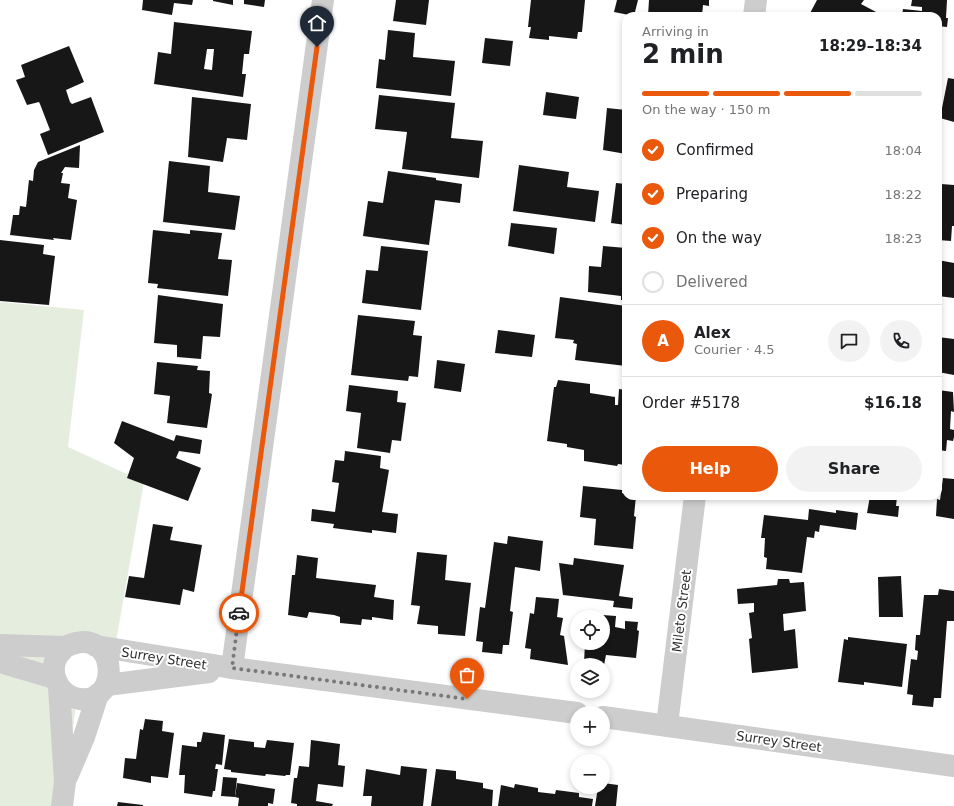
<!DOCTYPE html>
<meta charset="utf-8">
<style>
:root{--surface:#fff;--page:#f2f2f2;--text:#202124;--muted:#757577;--line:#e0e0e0;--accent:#ea580c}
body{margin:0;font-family:"DejaVu Sans",sans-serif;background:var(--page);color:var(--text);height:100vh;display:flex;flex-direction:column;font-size:15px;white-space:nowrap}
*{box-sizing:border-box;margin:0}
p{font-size:13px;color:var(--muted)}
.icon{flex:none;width:22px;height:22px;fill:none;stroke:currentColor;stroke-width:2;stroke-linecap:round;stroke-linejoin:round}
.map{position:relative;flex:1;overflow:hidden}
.details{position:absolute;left:622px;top:12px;width:320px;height:488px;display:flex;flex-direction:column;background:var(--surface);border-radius:12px;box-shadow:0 2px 6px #0003}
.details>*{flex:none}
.fabs{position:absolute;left:570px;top:610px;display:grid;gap:8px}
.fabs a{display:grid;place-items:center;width:40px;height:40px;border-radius:50%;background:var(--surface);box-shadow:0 2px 6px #0003;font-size:20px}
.pin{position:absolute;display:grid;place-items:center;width:34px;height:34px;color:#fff;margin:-41px -17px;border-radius:50% 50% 50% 0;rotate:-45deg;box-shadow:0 0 4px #0007}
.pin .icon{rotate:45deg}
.courier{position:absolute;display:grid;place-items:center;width:40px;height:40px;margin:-20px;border:3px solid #ea580c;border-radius:50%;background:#fff;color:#222;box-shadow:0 1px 5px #0007}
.head em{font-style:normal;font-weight:800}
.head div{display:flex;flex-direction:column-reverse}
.head{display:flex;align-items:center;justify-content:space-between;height:68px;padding:0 20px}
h1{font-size:26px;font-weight:800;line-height:30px}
.bar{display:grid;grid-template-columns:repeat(4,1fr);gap:6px 4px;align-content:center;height:48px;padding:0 20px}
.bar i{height:5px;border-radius:3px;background:var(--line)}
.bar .on{background:var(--accent)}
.bar p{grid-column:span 4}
.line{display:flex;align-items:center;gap:10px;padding:0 20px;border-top:1px solid var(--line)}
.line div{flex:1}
.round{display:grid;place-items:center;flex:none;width:42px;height:42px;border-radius:21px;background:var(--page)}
ol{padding:0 20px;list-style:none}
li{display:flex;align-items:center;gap:12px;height:44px}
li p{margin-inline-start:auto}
li .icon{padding:4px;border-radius:50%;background:var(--accent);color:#fff;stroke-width:4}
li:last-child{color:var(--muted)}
li i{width:22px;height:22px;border:2px solid var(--line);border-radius:50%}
.action{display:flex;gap:8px;margin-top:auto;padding:8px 20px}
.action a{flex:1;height:46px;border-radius:24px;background:var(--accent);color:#fff;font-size:16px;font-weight:800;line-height:46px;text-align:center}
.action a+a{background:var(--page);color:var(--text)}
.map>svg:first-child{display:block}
</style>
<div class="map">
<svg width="954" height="806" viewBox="0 0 954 806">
<rect width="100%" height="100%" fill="#fff"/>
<path fill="#e5eddf" d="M0,302l84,8 -16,137 76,35 -34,194 -23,-34 -33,24 23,33 -15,107h-62z"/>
<g fill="#171717" fill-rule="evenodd">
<path d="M143,0h50l-1,5 -18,-2 -2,12 -30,-5z"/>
<path d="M213,0h20v5l-20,-4z"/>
<path d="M244,0h21l-1,7 -20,-3z"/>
<path d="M396,0h33l-3,25 -33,-4z"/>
<path d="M531,0h54l-3,32h-4l-1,7 -28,-3v4l-20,-2 2,-11h-3z"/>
<path d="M617,0h21l-4,16 -20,-4z"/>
<path d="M649,0h60v6l-6,-1 -1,11h-54z"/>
<path d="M817,0h47l-3,4 17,9 -1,3h-65l-3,-1z"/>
<path d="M912,0h35l-1,18h2l-1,9 -9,-1v-10h-36l1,-7 19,2v-4l-11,-1z"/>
<path d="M174,22l78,9 -3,23h-5l-2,20h4l-3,23 -89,-13 4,-32 13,2zM207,49h7l-2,21 -8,-1z"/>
<path d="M388,30l27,3 -2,24 42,4 -4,35 -75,-8 3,-29 6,1z"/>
<path d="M485,38l28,3 -3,25 -28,-3z"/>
<path d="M69,46l15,36 -18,8 4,12 2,2 19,-7 13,35 -56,23 -8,-21 10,-4 -10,-26 -1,-2 -12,3 -11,-25 9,-3 -4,-12z"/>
<path d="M948,78l6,1v43l-14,-4z"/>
<path d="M546,92l33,5 -3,22 -33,-4z"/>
<path d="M379,95l76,8 -4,35 32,3 -4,37 -77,-9 5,-37 -32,-3z"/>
<path d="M192,97l59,7 -4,36 -20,-2 -4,24 -35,-5z"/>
<path d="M607,108l19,2v44l-23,-4z"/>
<path d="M80,145l-1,23 -14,-1 -4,6h2l-2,10 9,1 -2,14 9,2 -6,40 -18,-2 1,2 -44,-5 3,-20h6l1,-9 6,1 3,-27 4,1 1,-11 4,-8z"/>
<path d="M169,161l41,5 -2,26 32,4 -5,34 -72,-8z"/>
<path d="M519,165l50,7 -2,15 32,4 -4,31 -82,-11z"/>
<path d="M388,171l48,7v2l26,4 -2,19 -25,-3 -6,45 -66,-9 5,-35 15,2z"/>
<path d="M616,183l10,1v41l-15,-2z"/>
<path d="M941,184l13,1v41h-2l-1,15 -13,-1v-44h2z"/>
<path d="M511,223l46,5 -3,26 -46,-8z"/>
<path d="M153,230l37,4v-4l32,3 -4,26 14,1 -4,36 -71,-8 1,-4 -10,-1z"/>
<path d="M0,240l44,5 -1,9 12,2 -6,49 -49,-4z"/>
<path d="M381,246l47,5 -7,59 -59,-7 4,-33 12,1z"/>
<path d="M603,246l23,2v52h-5v-4l-33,-4 1,-26 12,1z"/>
<path d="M938,260l16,3v35l-16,-2z"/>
<path d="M158,295l65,9 -3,33 -17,-1 -2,23 -24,-2v-12l-23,-2z"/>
<path d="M560,297l66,9v60l-51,-6 2,-16 -4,-1 1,-3 -19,-2z"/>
<path d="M358,315l57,6 -2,14 9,1 -4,41 -9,-1 -1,5 -57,-6z"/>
<path d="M498,330l37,5 -3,22 -37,-4z"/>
<path d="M938,337l16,2v36l-16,-3z"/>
<path d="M437,360l28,4 -4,28 -27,-4z"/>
<path d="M157,362l41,4 -1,4 13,1 -1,22 3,1 -5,34 -40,-5 3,-27 -16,-2z"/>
<path d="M558,380l32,4v9l25,4v8h3l1,-16 7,1v75l-8,-1 -1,2 -33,-5v-11l-17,-3v-3l-20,-3 7,-54h2z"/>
<path d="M349,385l49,6 -1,11 9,1 -5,38 -9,-1 -2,13 -33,-5 4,-35 -15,-2z"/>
<path d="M938,390l15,2 1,20 -3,-1 -1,18 4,1v7l-1,4 -6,-1 -1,11 -8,-1z"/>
<path d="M122,421l52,20 2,-6 26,5 -2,14 -21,-3 -3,7 25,10 -13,33 -61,-23 7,-20 -20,-15z"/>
<path d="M345,451l36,5 -1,12 9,2 -7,42 16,2 -2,19 -24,-3v3l-39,-5 1,-4 -23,-3 1,-12 23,3 4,-29 -7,-1 3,-22 9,1z"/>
<path d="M943,478l11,1v40l-18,-3 1,-17 3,1z"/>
<path d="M583,486l39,4v3l4,1v2h10l-2,20 2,1 -3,32 -39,-4 2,-26 -16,-2z"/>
<path d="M870,496h53l-1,4 -25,-3 -1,9h3l-1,11 -31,-4z"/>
<path d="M809,509l27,4v-3l22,3 -2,17 -36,-5 -1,7 -4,-1 -1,7 -7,-1 -5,36 -36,-4 1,-11 -3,-1 1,-19h-4l3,-23 44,5z"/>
<path d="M153,524l20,3 -3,13 32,5 -8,47 -11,-3 -3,16 -55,-8 4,-21 15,2z"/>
<path d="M508,536l35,5 -3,30 -25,-4 -5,44 3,1 -4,33h-6l-1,9 -20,-2 1,-10 -7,-1 4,-34 5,1 9,-66 13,2z"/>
<path d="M417,552l30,3 -2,25 26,3 -6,53 -27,-2v-8l-21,-2 3,-18 -9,-1z"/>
<path d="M297,555l21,3 -2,20 60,7 -2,12 20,3 -1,20 -21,-3v3l-10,-1 -1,6 -21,-2v-6l-6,-2 -25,-3 -2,6 -19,-3 4,-40h3z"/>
<path d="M574,558l50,7 -5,31 14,2 -1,11 -19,-2 1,-6 -51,-6 -4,-32 14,2z"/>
<path d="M901,576l2,41h-24l-1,-40z"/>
<path d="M778,579h11l1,4 14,-1 2,29 -23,3 1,17 11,-2 3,39 -46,5 -3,-34 3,-1 -3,-25 5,-1v-9l-16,1 -1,-15 40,-4z"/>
<path d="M939,589l15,2v30h-7l-6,77h-7l-1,9 -21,-2 1,-10 -6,-1 2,-18 2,-17 6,1 1,-9 -3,-1 1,-15h4l4,-40h14z"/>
<path d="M536,597l23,2 -2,18 6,1 -3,17 4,1 4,29 -38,-6 1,-10 -6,-1 5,-35 4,1z"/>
<path d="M589,614l27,2 -1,11 10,2v-8l13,1 -1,8 2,1 -3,27 -30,-3 -2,10 -20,-2 1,-20h18v-26h-15z"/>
<path d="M848,637l59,7 -5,43 -38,-5v3l-26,-3 6,-43 4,1z"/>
<path d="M145,719l18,2 -1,10 12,2 -6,45 -17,-2v7l-28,-5 2,-20 11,1 4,-30 3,1z"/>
<path d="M203,732l22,3 -3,30 -6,-1 -1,5h3l-3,22h-2l-1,6 -28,-4 1,-18h-6l3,-30 15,2v-5h4z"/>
<path d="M229,739l25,3v5l11,1 2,-8 27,3 -4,32h-4l-1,1 -19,-2 -1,2 -34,-4v-2l-7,-1z"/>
<path d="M311,740l29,4 -2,21 7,1 -2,21 -25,-3 -2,17 17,3 -1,2h-35v-2l-6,-1 3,-25h3l2,-12 10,1z"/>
<path d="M401,766l26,3 -4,37h-52l1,-10h-9l3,-27 34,6z"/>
<path d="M436,769l20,2v8l27,4v5l10,2 -1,16h-61z"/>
<path d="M223,777l14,1 -2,19 -14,-1z"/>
<path d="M237,783l38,6 -2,15 -5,-1v3h-30l1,-8 -4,-1z"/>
<path d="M603,783l15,2 -2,21h-21l3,-19h5z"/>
<path d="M515,784l23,4v4l17,2 1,-4 23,3v4l14,2 -1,7h-94l3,-21 13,3z"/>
<path d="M118,802l25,3v1h-26z"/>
</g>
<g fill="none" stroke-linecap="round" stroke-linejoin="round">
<g stroke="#cdcdcd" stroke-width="22">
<path d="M754,16l2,-16"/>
<path d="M232,668l91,-668"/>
<path d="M667,725l28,-229"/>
</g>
<g stroke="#cdcdcd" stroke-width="22">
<path d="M0,645l65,2c56,-27 58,68 7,50 -15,-6 -23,-26 -15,-40 2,-4 6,-7 8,-10"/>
<path d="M96,646l136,22 345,45"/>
<path d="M0,662l54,16"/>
<path d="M107,685l102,-13"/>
<path d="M59,687l6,95 -3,24"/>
<path d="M603,717l351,49"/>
<path d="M67,777l17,-40 14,-43"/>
</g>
</g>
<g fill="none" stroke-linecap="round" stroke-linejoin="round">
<path stroke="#787878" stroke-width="4" stroke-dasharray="0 7.2" d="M239,613l-7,55 235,31"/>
<path stroke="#ea580c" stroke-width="5" d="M239,613l78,-566"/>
</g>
<g text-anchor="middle" stroke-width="4" stroke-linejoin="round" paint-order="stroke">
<g font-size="13" fill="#303030" stroke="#fff">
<text transform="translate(681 611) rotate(-83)" y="5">Mileto Street</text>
<text transform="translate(164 658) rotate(9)" y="5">Surrey Street</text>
<text transform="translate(779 741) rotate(8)" y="5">Surrey Street</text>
</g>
</g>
</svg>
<div class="fabs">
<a><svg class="icon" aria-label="locate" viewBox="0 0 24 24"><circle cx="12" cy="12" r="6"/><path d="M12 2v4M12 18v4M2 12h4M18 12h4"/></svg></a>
<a><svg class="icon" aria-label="layers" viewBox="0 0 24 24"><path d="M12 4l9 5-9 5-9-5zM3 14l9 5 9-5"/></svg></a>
<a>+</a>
<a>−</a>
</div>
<div class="pin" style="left:467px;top:699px;background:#ea580c"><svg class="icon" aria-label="bag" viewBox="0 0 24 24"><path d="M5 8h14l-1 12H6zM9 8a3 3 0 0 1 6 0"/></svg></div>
<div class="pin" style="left:317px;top:47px;background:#1f2937"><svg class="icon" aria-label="home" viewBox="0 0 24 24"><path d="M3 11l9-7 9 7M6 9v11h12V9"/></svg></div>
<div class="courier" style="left:239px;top:613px"><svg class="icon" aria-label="car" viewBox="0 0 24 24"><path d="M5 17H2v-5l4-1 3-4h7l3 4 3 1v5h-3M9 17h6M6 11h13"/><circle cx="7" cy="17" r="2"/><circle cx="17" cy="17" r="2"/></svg></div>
<section class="details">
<div class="head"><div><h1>2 min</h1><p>Arriving in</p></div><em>18:29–18:34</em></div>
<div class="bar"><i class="on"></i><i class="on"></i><i class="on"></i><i></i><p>On the way · 150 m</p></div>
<ol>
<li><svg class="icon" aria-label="check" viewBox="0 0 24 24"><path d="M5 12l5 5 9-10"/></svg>Confirmed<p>18:04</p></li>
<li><svg class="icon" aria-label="check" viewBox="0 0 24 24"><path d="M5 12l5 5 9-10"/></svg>Preparing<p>18:22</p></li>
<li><svg class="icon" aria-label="check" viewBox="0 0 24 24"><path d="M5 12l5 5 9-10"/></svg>On the way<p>18:23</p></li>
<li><i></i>Delivered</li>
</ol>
<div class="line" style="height:72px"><b class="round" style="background:var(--accent);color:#fff">A</b><div><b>Alex</b><p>Courier · 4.5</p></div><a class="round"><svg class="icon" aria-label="chat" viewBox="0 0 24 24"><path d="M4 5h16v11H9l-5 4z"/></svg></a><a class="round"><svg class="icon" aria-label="phone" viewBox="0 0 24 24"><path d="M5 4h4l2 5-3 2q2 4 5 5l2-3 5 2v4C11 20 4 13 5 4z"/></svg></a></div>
<div class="line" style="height:52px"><div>Order #5178</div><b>$16.18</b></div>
<div class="action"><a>Help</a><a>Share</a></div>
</section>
</div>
